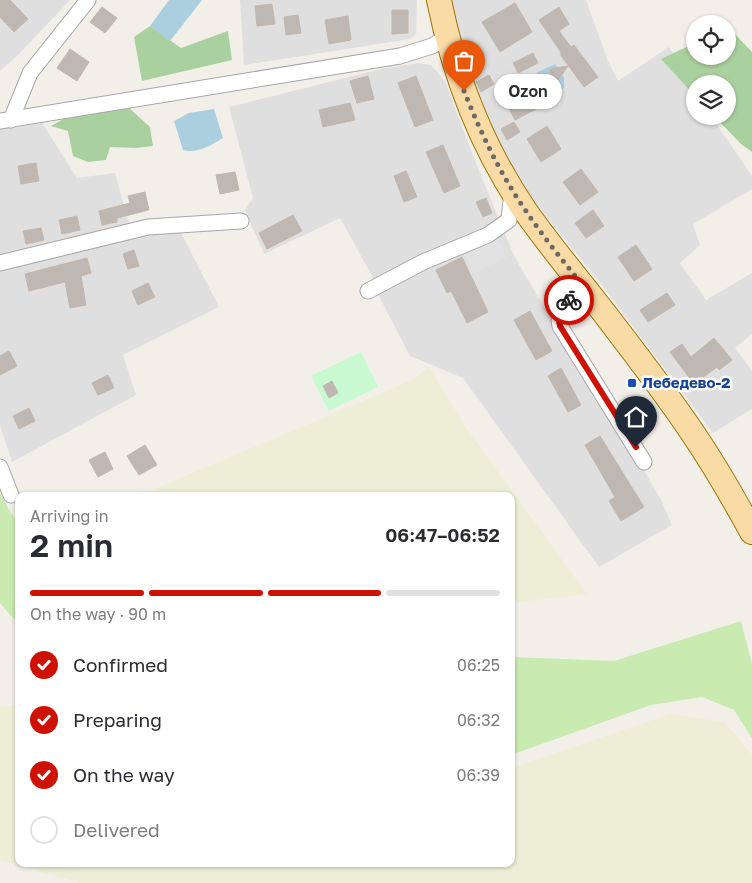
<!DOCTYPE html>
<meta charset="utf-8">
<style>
:root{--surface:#fff;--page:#f7f7f7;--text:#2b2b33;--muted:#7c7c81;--line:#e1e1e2;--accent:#cf1104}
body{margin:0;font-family:"Golos Text",sans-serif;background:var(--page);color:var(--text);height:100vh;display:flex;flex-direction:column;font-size:19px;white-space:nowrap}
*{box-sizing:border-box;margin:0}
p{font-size:16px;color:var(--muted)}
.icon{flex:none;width:28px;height:28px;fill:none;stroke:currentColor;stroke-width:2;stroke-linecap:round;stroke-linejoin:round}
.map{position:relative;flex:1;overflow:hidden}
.sheet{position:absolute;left:15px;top:492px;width:500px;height:375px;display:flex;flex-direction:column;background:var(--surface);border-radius:10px;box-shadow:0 1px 4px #0004}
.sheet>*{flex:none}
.tools{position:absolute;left:686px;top:15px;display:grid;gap:10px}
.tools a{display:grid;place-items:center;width:50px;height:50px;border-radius:50%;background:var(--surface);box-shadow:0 1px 4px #0004;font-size:25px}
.pin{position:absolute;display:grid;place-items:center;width:42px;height:42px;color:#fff;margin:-51px -21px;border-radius:50% 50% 50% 0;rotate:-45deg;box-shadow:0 0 5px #0007}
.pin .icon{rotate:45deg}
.courier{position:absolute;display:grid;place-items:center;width:50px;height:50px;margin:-25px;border:4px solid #cf1104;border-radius:50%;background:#fff;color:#222;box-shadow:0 1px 6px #0007}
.bubble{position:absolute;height:35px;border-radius:18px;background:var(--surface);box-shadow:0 1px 4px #0004;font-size:16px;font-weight:600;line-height:35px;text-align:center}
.overview em{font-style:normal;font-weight:600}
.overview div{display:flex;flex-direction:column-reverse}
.overview{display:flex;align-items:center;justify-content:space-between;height:85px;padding:0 15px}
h1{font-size:32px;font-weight:600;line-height:38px}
.bar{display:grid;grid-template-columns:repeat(4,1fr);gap:8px 5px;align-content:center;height:60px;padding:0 15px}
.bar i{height:6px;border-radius:4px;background:var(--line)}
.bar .active{background:var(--accent)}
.bar p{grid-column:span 4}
ol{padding:0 15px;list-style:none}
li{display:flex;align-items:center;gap:15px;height:55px}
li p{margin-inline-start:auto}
li .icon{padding:5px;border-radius:50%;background:var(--accent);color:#fff;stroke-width:4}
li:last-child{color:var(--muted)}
li i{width:28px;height:28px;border:2px solid var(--line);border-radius:50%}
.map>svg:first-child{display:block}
</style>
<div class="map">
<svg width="752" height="883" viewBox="0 0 752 883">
<rect width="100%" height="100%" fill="#f2efe9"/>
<g fill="#e0dfdf">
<path d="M0,0h70l-53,56 -17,15z"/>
<path d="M240,0h177l-1,34 -6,5 -166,26z"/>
<path d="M450,0h136l22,61 10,20 51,-34 26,43v26h16l41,60v13l-59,35 7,21 -20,18 26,37 46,-27v61l-17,14 17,23v38l-39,24 -115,-153 -79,-97 -42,-79 -24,-80z"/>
<path d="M418,63l13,2 14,16 29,77 40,98 47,80 71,114 29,50 11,25 -73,42 -136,-189 -53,-22 -29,-56 -10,-26 -31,-56 -76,36 -19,-44 8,-12 -24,-91 152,-38z"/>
<path d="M42,123l35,55 38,-5 18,65 23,-5h25l38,74 -96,48 13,40 -124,67 -12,-37v-295z"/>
</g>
<g fill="#ecefd5">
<path d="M429,367l38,62 120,165 -76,9v-107h-373l272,-115z"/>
<path d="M19,705v159h492v-96l159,-54 55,8 27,33v128h-672l-80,-23v-153z"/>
</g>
<g fill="#c9eab1">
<path d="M0,492l8,16 11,16v101l-19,-22z"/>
<path d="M741,621l11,43v74l-18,-28 -32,-13 -51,8 -140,50v-98l103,4z"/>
</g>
<g fill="#aad09f">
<path d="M150,26l31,22 47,-17 4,29 -90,21 -8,-44z"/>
<path d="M728,28h1l23,24v100l-11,-8 -27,-28h14v-32h-33v12l-34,-37 34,-16v13h33z"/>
<path d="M129,108l21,19 3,19 -17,2 -26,-1 -4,13 -18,2 -15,-6 -5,-25 -17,-5 18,-10 25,-4z"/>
</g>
<path fill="#c9f9d0" d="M361,352l17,35 -49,24 -18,-35z"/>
<path fill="#e2e2e2" d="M496,234l11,23 -34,17 -11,-24z"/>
<g fill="#abcfde">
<path d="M169,0h33l-32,41 -20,-15z"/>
<path d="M555,64l3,4h-4l-3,2 -1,6 5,4 4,-1 3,-4 2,2v11l-19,11 -11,-16 -1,-6 5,-5z"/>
<path d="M214,109l9,29c-11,7 -27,16 -40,12l-9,-29 15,-8z"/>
</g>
<g fill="#bfb8b2" stroke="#c3b7ab">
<path d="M0,0h10l18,19 -14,13 -14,-15z"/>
<path d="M515,3l17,29 -32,20 -18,-30z"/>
<path d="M272,4l3,20 -18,2 -2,-20z"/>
<path d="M102,7l15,11 -12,15 -15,-11z"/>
<path d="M559,7l10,17 -10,7 12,16 3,-2 24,32 -14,10 -24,-33h2l-23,-34z"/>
<path d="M392,10h16v23l-16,1z"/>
<path d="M298,15l3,18 -15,2 -2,-18z"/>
<path d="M348,16l3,24 -22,4 -4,-24z"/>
<path d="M70,49l19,13 -12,19 -20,-13z"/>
<path d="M533,53l5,10 -20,10 -5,-10z"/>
<path d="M568,66l-9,13 -4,1 -4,-2 -1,-8 4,-2z"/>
<path d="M521,74l17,34 -23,12 -18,-34z"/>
<path d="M489,75l5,9 -13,8 -5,-10z"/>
<path d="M368,76l6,23 -17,4 -7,-22z"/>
<path d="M416,76l17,44 -18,7 -17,-44z"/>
<path d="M350,103l5,17 -32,7 -4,-17z"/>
<path d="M514,122l6,10 -13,8 -6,-11z"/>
<path d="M547,126l14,23 -20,13 -14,-23z"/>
<path d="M443,145l17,41 -16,7 -18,-41z"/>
<path d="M36,163l3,18 -18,3 -3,-18z"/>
<path d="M581,169l17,23 -18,13 -17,-23z"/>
<path d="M406,171l11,26 -13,5 -10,-26z"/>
<path d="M235,172l4,18 -19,4 -4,-19z"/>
<path d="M145,192l4,18 -32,8v4l-15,3 -3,-14 31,-8 -2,-7z"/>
<path d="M486,198l6,15 -9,4 -7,-15z"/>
<path d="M593,210l11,16 -18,12 -11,-15z"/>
<path d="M293,215l9,16 -35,18 -8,-16z"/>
<path d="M77,216l3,14 -18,4 -3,-14z"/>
<path d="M41,228l3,12 -18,4 -3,-13z"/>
<path d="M636,245l16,24 -18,12 -16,-24z"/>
<path d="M134,250l5,16 -11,3 -5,-15z"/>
<path d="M462,257l26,55 -21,11 -16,-32 -4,2 -11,-23z"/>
<path d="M87,258l4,15 -10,3 5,29 -16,3 -5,-26 -36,9 -4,-17z"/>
<path d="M148,283l7,14 -17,8 -6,-14z"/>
<path d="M667,293l8,12 -27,17 -8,-12z"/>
<path d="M530,311l22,40 -16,9 -22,-40z"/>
<path d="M714,338l18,22 -13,10 -2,-3 -23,17 -24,-32 12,-8 9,13z"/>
<path d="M9,351l8,15 -17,9v-19z"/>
<path d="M561,368l20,37 -13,7 -20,-36z"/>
<path d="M108,375l6,13 -16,7 -6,-12z"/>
<path d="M332,381l6,12 -9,5 -6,-12z"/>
<path d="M29,408l6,13 -16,8 -6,-13z"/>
<path d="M600,436l44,71 -23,14 -12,-20 6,-4 -30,-52z"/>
<path d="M145,445l12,20 -18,10 -12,-19z"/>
<path d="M105,452l8,17 -15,8 -9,-17z"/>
</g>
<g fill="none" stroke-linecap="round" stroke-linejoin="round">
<g stroke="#a6a6a6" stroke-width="17">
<g id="minor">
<path d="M11,120l19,-47 58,-73"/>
<path d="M0,121l400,-65 32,-10 15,-9"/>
<path d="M0,263l148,-36 93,-6"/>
<path d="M584,287c-15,13 -29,17 -24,39l84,136"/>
<path d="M368,291l55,-29 65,-27 21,-15 3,-30"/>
<path d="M0,467l11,28"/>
</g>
</g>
<g stroke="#9c7303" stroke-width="26">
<path id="primary" d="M439,0c15,75 43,148 87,212 29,41 62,79 92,119 26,34 52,68 76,104 21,31 40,64 58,97"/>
</g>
<use href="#minor" stroke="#fff" stroke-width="15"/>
<use href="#primary" stroke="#fadba5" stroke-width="24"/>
</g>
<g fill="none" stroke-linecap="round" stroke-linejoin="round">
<path stroke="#6b6a68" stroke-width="5" stroke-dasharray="0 9" d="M464,91c17,42 36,83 62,120 18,27 38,51 58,76l-15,13"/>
<path stroke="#cf1104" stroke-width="6" d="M569,300c-10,9 -12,13 -9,26l76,121"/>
</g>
<rect fill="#1a4fb4" stroke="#fff" stroke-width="2" x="627" y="378" width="10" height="10" rx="2.5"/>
<g text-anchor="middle" stroke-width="5" stroke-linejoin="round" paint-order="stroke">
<g font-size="15" font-weight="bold" fill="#164399" stroke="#fff" text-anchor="start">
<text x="642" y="388">Лебедево-2</text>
</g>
</g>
</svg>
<div class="tools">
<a><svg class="icon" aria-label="locate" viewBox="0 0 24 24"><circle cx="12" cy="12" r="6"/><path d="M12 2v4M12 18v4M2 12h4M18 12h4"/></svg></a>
<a><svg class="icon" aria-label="layers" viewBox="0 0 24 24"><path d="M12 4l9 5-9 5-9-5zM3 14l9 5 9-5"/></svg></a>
</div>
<div class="pin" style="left:464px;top:91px;background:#ea580c"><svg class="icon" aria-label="bag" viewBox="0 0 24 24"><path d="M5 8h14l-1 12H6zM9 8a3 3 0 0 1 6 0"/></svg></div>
<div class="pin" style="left:636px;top:447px;background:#1f2937"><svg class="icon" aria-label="home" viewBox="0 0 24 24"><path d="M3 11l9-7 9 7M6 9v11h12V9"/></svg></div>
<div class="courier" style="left:569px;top:300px"><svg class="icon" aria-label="bike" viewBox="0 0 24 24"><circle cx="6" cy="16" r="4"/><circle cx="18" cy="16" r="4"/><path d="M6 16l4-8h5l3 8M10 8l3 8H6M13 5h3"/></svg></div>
<div class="bubble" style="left:494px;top:74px;width:68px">Ozon</div>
<section class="sheet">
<div class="overview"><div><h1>2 min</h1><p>Arriving in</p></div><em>06:47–06:52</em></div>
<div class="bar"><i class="active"></i><i class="active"></i><i class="active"></i><i></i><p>On the way · 90 m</p></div>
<ol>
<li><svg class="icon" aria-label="check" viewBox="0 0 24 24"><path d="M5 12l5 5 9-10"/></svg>Confirmed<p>06:25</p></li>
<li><svg class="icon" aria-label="check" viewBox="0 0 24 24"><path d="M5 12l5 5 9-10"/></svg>Preparing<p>06:32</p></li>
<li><svg class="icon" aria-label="check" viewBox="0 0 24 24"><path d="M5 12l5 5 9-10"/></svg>On the way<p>06:39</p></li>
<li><i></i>Delivered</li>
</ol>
</section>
</div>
